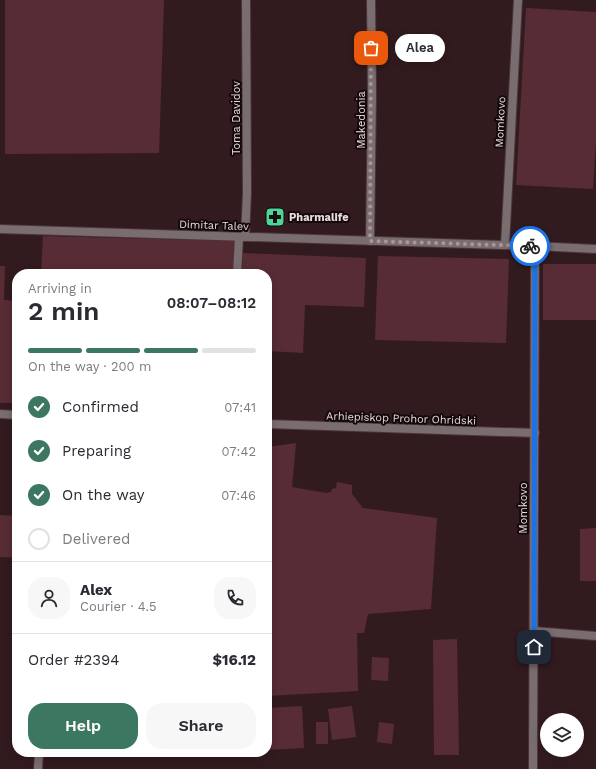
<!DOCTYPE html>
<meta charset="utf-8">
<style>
:root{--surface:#fff;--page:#f7f7f7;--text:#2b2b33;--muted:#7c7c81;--line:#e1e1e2;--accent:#3b7761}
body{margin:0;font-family:"Work Sans",sans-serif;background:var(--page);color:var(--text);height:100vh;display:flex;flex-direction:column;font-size:15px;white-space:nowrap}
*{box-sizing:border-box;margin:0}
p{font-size:13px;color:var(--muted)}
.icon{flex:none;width:22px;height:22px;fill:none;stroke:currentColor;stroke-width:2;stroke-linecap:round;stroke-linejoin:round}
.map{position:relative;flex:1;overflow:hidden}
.details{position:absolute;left:12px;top:269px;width:260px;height:488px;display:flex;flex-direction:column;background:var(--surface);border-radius:16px;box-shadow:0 2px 10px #0003}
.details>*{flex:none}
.controls{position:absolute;left:540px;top:713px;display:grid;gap:8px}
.controls a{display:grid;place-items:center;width:44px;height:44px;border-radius:50%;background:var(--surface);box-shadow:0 2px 10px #0003;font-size:20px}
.pin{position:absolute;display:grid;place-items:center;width:34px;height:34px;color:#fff;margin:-17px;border-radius:8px;box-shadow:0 2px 6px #0006}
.courier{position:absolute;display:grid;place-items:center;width:40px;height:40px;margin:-20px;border:3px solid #1a73e8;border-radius:50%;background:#fff;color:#222;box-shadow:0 1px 5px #0007}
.bubble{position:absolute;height:28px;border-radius:14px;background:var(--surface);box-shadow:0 2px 10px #0003;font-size:13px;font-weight:600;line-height:28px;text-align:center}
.overview em{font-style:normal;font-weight:600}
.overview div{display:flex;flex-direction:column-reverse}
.overview{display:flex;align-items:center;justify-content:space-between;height:68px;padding:0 16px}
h1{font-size:26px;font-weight:600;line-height:30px}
.bar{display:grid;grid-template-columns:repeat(4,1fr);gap:6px 4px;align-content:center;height:48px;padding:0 16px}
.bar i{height:5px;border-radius:3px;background:var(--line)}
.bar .selected{background:var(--accent)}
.bar p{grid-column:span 4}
.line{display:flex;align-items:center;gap:10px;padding:0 16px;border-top:1px solid var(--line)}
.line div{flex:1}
.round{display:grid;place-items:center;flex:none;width:42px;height:42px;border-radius:16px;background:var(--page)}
ol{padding:0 16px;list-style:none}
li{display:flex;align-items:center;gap:12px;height:44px}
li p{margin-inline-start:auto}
li .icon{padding:4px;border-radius:50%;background:var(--accent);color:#fff;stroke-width:4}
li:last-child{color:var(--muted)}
li i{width:22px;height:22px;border:2px solid var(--line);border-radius:50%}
.primary-button{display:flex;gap:8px;margin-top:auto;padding:8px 16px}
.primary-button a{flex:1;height:46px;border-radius:16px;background:var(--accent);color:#fff;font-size:16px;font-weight:600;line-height:46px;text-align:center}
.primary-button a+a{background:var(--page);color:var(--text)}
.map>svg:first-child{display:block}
</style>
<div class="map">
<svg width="596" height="769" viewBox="0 0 596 769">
<rect width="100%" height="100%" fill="#321b1f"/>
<g fill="#582c35">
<path d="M5,0h159l-5,153 -154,1z"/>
<path d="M526,8l70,4v129l-3,48 -77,-4z"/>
<path d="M43,236l191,5 -1,33h-192z"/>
<path d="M243,253l123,5 -2,49 -59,-2 -2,48 -36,-2v-77h-25z"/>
<path d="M378,256l131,3 -3,84 -131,-3z"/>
<rect x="543" y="264" width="53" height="56"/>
<path d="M0,266h5l-1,34 13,1v102h-17z"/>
<path d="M296,443l-4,44 34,6 5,-1 1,-3 4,-1 1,-6 15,3v9l11,14 74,10 -6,91 -63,5 -4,19h-7l1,58 -91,5v-249z"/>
<path d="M0,515l17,1v42l-17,-1z"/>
<path d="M596,528v53h-16v-52z"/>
<path d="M457,639l2,116h-25l-1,-115z"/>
<path d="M372,657l17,1 -1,23 -17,-1z"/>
<path d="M302,706l2,42 -37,2v-42z"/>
<path d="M352,706l4,31 -24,3 -4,-31z"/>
<rect x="316" y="722" width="12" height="22"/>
<path d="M379,722l15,2 -2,20 -15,-2z"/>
</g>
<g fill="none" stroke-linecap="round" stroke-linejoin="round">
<g stroke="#4c3639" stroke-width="10">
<g id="street">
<path d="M0,229l535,17 61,3"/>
<path d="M245,237l2,-44 -1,-193"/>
<path d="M370,241l2,-146 -1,-95"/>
<path d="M505,245l13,-245"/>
<path d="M237,274l2,-37"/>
<path d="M0,414l17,1"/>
<path d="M267,424l268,9"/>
<path d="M534,631l62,5"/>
<path d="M38,769l1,-17"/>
<path d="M533,769l2,-523"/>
</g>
</g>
<use href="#street" stroke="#7a6d6f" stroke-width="8"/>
</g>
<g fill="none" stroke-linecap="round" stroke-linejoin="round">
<path stroke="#aa979a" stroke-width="4" stroke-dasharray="0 7.2" d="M371,48l-1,193 160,5"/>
<path stroke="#1a73e8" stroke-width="5" d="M530,246h5l-1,401"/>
</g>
<defs>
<g id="pharmacy-square" transform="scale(1)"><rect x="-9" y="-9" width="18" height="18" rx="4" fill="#4ed399" stroke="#13090b"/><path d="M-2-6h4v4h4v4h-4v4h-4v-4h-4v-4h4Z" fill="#111"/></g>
</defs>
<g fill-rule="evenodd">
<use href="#pharmacy-square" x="275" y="217"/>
</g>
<g text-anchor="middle" stroke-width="4" stroke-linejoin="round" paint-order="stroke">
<g font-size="11" fill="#eadadc" stroke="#13090b">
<text transform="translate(236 118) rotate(-90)" y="4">Toma Davidov</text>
<text transform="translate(361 120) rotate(-90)" y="4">Makedonia</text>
<text transform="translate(500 122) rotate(-87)" y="4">Momkovo</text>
<text transform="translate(214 225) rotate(2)" y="4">Dimitar Talev</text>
<text transform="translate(401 418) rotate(2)" y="4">Arhiepiskop Prohor Ohridski</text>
<text transform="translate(523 508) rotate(-90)" y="4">Momkovo</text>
</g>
<g font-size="11" font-weight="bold" fill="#eadadc" stroke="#13090b" text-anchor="start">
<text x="289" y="221">Pharmalife</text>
</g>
</g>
</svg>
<div class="controls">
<a><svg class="icon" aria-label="layers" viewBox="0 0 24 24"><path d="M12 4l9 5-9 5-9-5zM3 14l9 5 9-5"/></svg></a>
</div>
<div class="pin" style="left:371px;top:48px;background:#ea580c"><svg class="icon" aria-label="bag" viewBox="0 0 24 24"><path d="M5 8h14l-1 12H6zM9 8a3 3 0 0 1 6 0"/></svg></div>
<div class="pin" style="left:534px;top:647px;background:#1f2937"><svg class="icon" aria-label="home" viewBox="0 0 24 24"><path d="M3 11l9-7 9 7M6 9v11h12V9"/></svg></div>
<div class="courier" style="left:530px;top:246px"><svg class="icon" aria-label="bike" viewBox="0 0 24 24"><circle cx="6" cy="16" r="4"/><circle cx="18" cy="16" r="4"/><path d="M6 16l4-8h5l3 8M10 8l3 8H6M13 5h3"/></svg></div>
<div class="bubble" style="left:395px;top:34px;width:50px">Alea</div>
<section class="details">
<div class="overview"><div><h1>2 min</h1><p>Arriving in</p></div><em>08:07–08:12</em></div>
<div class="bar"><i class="selected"></i><i class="selected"></i><i class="selected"></i><i></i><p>On the way · 200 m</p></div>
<ol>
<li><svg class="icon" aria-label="check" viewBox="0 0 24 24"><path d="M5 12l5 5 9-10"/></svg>Confirmed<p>07:41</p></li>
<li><svg class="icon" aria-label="check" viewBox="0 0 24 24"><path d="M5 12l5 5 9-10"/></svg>Preparing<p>07:42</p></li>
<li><svg class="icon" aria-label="check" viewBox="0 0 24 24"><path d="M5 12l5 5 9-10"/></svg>On the way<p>07:46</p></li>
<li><i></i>Delivered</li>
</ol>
<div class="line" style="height:72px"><a class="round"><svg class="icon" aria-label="person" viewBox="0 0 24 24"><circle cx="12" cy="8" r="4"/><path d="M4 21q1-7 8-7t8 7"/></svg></a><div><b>Alex</b><p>Courier · 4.5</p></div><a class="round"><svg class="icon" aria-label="phone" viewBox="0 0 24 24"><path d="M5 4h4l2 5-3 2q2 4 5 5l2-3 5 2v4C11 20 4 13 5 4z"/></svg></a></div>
<div class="line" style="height:52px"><div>Order #2394</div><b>$16.12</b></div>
<div class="primary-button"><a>Help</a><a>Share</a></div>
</section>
</div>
